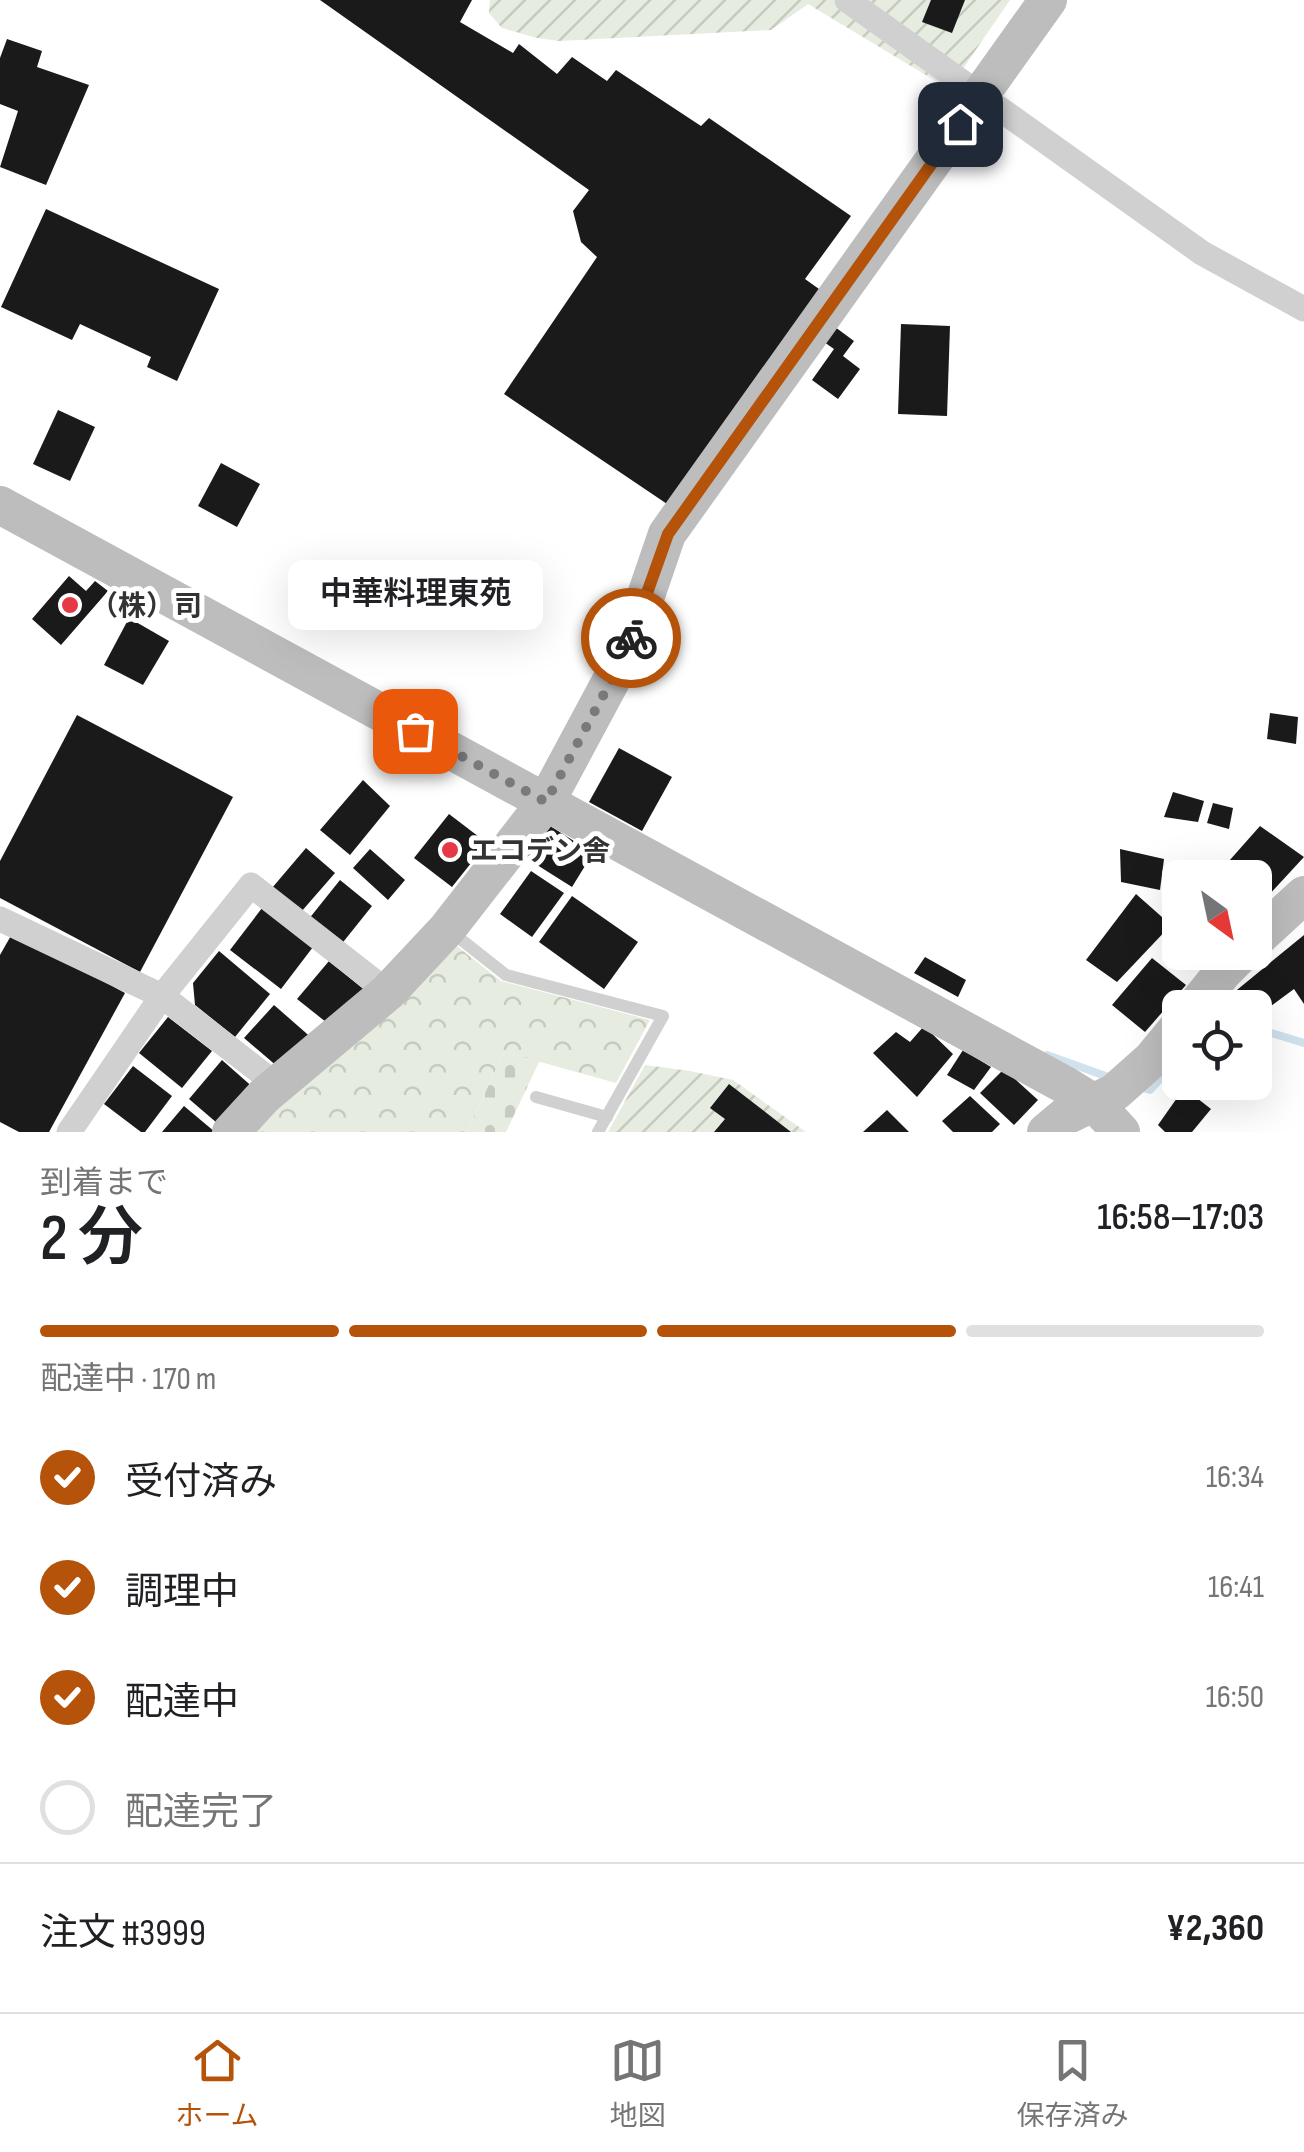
<!DOCTYPE html>
<html lang="ja">
<meta charset="utf-8">
<style>
:root{--surface:#fff;--page:#f2f2f2;--text:#202124;--muted:#757577;--line:#e0e0e0;--accent:#b45309}
body{margin:0;font-family:"Sofia Sans Condensed","Noto Sans JP",sans-serif;background:var(--page);color:var(--text);height:100vh;display:flex;flex-direction:column;font-size:38px;white-space:nowrap}
*{box-sizing:border-box;margin:0}
p{font-size:32px;color:var(--muted)}
.icon{flex:none;width:55px;height:55px;fill:none;stroke:currentColor;stroke-width:2;stroke-linecap:round;stroke-linejoin:round}
.map{position:relative;height:1132px;overflow:hidden}
.side{display:flex;flex-direction:column;background:var(--surface);flex:1}
.side>*{flex:none}
.needle{width:65px;rotate:147deg}
.fabs{position:absolute;left:1162px;top:860px;display:grid;gap:20px}
.fabs a{display:grid;place-items:center;width:110px;height:110px;border-radius:15px;background:var(--surface);box-shadow:0 10px 40px #0002;font-size:50px}
.pin{position:absolute;display:grid;place-items:center;width:85px;height:85px;color:#fff;margin:-42px;border-radius:20px;box-shadow:0 5px 15px #0006}
.courier{position:absolute;display:grid;place-items:center;width:100px;height:100px;margin:-50px;border:8px solid #b45309;border-radius:50%;background:#fff;color:#222;box-shadow:0 2px 12px #0007}
.bubble{position:absolute;height:70px;border-radius:15px;background:var(--surface);box-shadow:0 10px 40px #0002;font-size:32px;font-weight:600;line-height:70px;text-align:center}
.summary em{font-style:normal;font-weight:600}
.summary div{display:flex;flex-direction:column-reverse}
.summary{display:flex;align-items:center;justify-content:space-between;height:170px;padding:0 40px}
h1{font-size:65px;font-weight:600;line-height:75px}
.bar{display:grid;grid-template-columns:repeat(4,1fr);gap:15px 10px;align-content:center;height:120px;padding:0 40px}
.bar i{height:12px;border-radius:8px;background:var(--line)}
.bar .selected{background:var(--accent)}
.bar p{grid-column:span 4}
.line{display:flex;align-items:center;gap:25px;padding:0 40px;border-top:2px solid var(--line)}
.line div{flex:1}
ol{padding:0 40px;list-style:none}
li{display:flex;align-items:center;gap:30px;height:110px}
li p{margin-inline-start:auto}
li .icon{padding:10px;border-radius:50%;background:var(--accent);color:#fff;stroke-width:4}
li:last-child{color:var(--muted)}
li i{width:55px;height:55px;border:5px solid var(--line);border-radius:50%}
.tab-bar{display:flex;justify-content:space-around;align-items:center;height:140px;border-top:2px solid var(--line);background:var(--surface);font-size:28px;color:var(--muted)}
.tab-bar a{display:grid;justify-items:center;gap:5px}
.tab-bar .selected{color:var(--accent)}
.map>svg:first-child{display:block}
</style>
<div class="map">
<svg width="1304" height="1132" viewBox="0 0 1304 1132">
<defs>
<pattern id="forest-crowns" width="20" height="18" patternUnits="userSpaceOnUse" patternTransform="scale(2.5)"><rect width="20" height="18" fill="#e6ecdf"/><path d="M2 6a3 3 0 1 1 6 0M12 15a3 3 0 1 1 6 0" fill="none" stroke="#c6cbc0"/></pattern>
<pattern id="cemetery-stones" width="16" height="16" patternUnits="userSpaceOnUse" patternTransform="scale(2.5)"><rect width="16" height="16" fill="#e6ecdf"/><path d="M2 7V4a2 2 0 0 1 4 0v3zM10 15v-3a2 2 0 0 1 4 0v3z" fill="#c6cbc0"/></pattern>
<pattern id="garden-furrows" width="10" height="10" patternUnits="userSpaceOnUse" patternTransform="scale(2.5)"><rect width="10" height="10" fill="#e6ecdf"/><path d="M-1 1l2-2M0 10L10 0M9 11l2-2" fill="none" stroke="#c6cbc0"/></pattern>
</defs>
<rect width="100%" height="100%" fill="#fff"/>
<path fill="url(#forest-crowns)" d="M448,939l53,42 149,39 -34,63 -112,-31 -37,80h-223z"/>
<path fill="url(#cemetery-stones)" d="M504,1052l36,8 -34,72h-39z"/>
<g fill="url(#garden-furrows)">
<path d="M490,0h520l-61,89 -141,-85 -37,26 -212,11 -22,-3 -35,-10 -13,-15z"/>
<path d="M645,1065l45,6 43,9 73,52h-198z"/>
</g>
<g fill="none" stroke-linecap="round" stroke-linejoin="round">
<g stroke="#cfe2ee" stroke-width="8">
<path d="M1255,1028l49,15"/>
<path d="M1047,1055l67,24"/>
<path d="M1137,1086l13,4 30,-33"/>
</g>
</g>
<g fill="#1a1a1a">
<path d="M320,0h152l-12,22 53,31 6,-9 38,30 15,-17 35,24 9,-11 85,56 8,-8 142,98 -46,63 21,15 -150,216 -172,-116 93,-137 -16,-15 -8,-31 16,-21z"/>
<path d="M931,0h34l-13,33 -30,-11z"/>
<path d="M7,39l35,12 -5,16 52,18 -43,100 -46,-18 18,-56 -18,-7v-46z"/>
<path d="M46,209l173,80 -42,92 -30,-14 4,-10 -71,-33 -8,16 -71,-33z"/>
<path d="M901,324l49,2 -3,90 -49,-2z"/>
<path d="M835,327l19,14 -11,15 17,13 -22,30 -26,-19 22,-31 -10,-7z"/>
<path d="M58,410l37,17 -25,54 -37,-17z"/>
<path d="M221,463l39,21 -23,43 -39,-21z"/>
<path d="M69,576l17,15 9,-10 13,10 -47,54 -29,-26z"/>
<path d="M129,618l40,23 -26,44 -39,-20z"/>
<path d="M1270,713l28,4 -2,27 -29,-5z"/>
<path d="M77,715l156,82 -93,175 -140,-74v-37z"/>
<path d="M619,748l53,29 -30,54 -53,-29z"/>
<path d="M363,780l27,26 -40,49 -30,-25z"/>
<path d="M1173,792l31,9 -6,21 -34,-5z"/>
<path d="M1213,803l20,5 -4,21 -22,-6z"/>
<path d="M449,814l38,29 -35,44 -38,-29z"/>
<path d="M547,824l46,29 -21,34 -46,-29z"/>
<path d="M1260,826l44,31 -36,39 -13,-12v-6h-7l-19,-17z"/>
<path d="M306,848l29,25 -34,39 -29,-24z"/>
<path d="M370,849l35,31 -17,20 -35,-32z"/>
<path d="M1120,849l44,10 -4,31 -39,-8z"/>
<path d="M531,871l33,22 -32,44 -32,-23z"/>
<path d="M340,880l32,26 -32,40 -32,-26z"/>
<path d="M1136,894l35,31 -54,57 -31,-22z"/>
<path d="M572,896l66,46 -34,47 -65,-47z"/>
<path d="M262,908l51,39 -32,42 -51,-39z"/>
<path d="M13,932l112,61 -76,139h-30l-19,-10v-167z"/>
<path d="M1304,935v69l-10,-15 -39,29v-10h-10l-13,-14z"/>
<path d="M219,951l51,43 -35,43 -40,-32 -2,-22z"/>
<path d="M925,957l41,23 -8,17 -44,-24z"/>
<path d="M1152,958l34,27 -41,47 -33,-27z"/>
<path d="M329,961l38,31 -31,38 -39,-31z"/>
<path d="M274,1005l40,35 -29,33 -41,-35z"/>
<path d="M168,1017l44,34 -30,37 -43,-35z"/>
<path d="M924,1026l29,28 -36,43 -44,-44 23,-21 14,10z"/>
<path d="M963,1050l28,17 -17,23 -27,-15z"/>
<path d="M222,1060l35,31 -33,38 -35,-30z"/>
<path d="M133,1066l39,30 -27,36h-4l-37,-28z"/>
<path d="M1004,1069l34,31 -24,25 -34,-32z"/>
<path d="M729,1084l62,48h-77l11,-13 -15,-11z"/>
<path d="M1184,1088l27,21 -19,23h-27l-7,-7z"/>
<path d="M970,1096l30,28 -8,8h-39l-11,-11z"/>
<path d="M184,1106l31,26h-53z"/>
<path d="M887,1110l22,22h-46z"/>
</g>
<g fill="none" stroke-linecap="round" stroke-linejoin="round">
<g stroke="#d0d0d0" stroke-width="12">
<path d="M449,930l57,45 157,41 -65,116"/>
<path d="M536,1097l71,20"/>
</g>
<g stroke="#d0d0d0" stroke-width="25">
<path d="M847,0l355,253 102,56"/>
<path d="M0,919l162,77 115,89"/>
<path d="M69,1132l93,-136 89,-111 137,107"/>
</g>
<g stroke="#bdbdbd" stroke-width="38">
<path d="M0,505l1065,580 29,18 27,29"/>
<path d="M1255,940l49,-45"/>
<path d="M1194,1008l29,-36 20,-20"/>
<path d="M231,1132l33,-36 124,-104 59,-63 99,-127 81,-151 40,-117 381,-534"/>
<path d="M1046,1132l18,-15 51,-25 36,-32 29,-35"/>
</g>
</g>
<g fill="none" stroke-linecap="round" stroke-linejoin="round">
<path stroke="#7a7a7a" stroke-width="10" stroke-dasharray="0 18" d="M415,731l131,71 81,-151 4,-13"/>
<path stroke="#b45309" stroke-width="12" d="M631,638l37,-104 292,-410"/>
</g>
<g fill="#e63946" stroke="#fff" stroke-width="4">
<circle cx="70" cy="605" r="10"/>
<circle cx="450" cy="850" r="10"/>
</g>
<g text-anchor="middle" stroke-width="10" stroke-linejoin="round" paint-order="stroke">
<g font-size="28" font-weight="bold" fill="#333" stroke="#fff" text-anchor="start">
<text x="90" y="615">（株）司</text>
<text x="470" y="860">エコデン舎</text>
</g>
</g>
</svg>
<div class="fabs">
<a><svg class="needle" viewBox="-14 -14 28 28"><path d="M0-13l5 13h-10z" fill="#e53935"/><path d="M0 13l5-13h-10z" fill="#757577"/></svg></a>
<a><svg class="icon" aria-label="locate" viewBox="0 0 24 24"><circle cx="12" cy="12" r="6"/><path d="M12 2v4M12 18v4M2 12h4M18 12h4"/></svg></a>
</div>
<div class="pin" style="left:415px;top:731px;background:#ea580c"><svg class="icon" aria-label="bag" viewBox="0 0 24 24"><path d="M5 8h14l-1 12H6zM9 8a3 3 0 0 1 6 0"/></svg></div>
<div class="pin" style="left:960px;top:124px;background:#1f2937"><svg class="icon" aria-label="home" viewBox="0 0 24 24"><path d="M3 11l9-7 9 7M6 9v11h12V9"/></svg></div>
<div class="courier" style="left:631px;top:638px"><svg class="icon" aria-label="bike" viewBox="0 0 24 24"><circle cx="6" cy="16" r="4"/><circle cx="18" cy="16" r="4"/><path d="M6 16l4-8h5l3 8M10 8l3 8H6M13 5h3"/></svg></div>
<div class="bubble" style="left:288px;top:560px;width:255px">中華料理東苑</div>
</div>
<section class="side">
<div class="summary"><div><h1>2 分</h1><p>到着まで</p></div><em>16:58–17:03</em></div>
<div class="bar"><i class="selected"></i><i class="selected"></i><i class="selected"></i><i></i><p>配達中 · 170 m</p></div>
<ol>
<li><svg class="icon" aria-label="check" viewBox="0 0 24 24"><path d="M5 12l5 5 9-10"/></svg>受付済み<p>16:34</p></li>
<li><svg class="icon" aria-label="check" viewBox="0 0 24 24"><path d="M5 12l5 5 9-10"/></svg>調理中<p>16:41</p></li>
<li><svg class="icon" aria-label="check" viewBox="0 0 24 24"><path d="M5 12l5 5 9-10"/></svg>配達中<p>16:50</p></li>
<li><i></i>配達完了</li>
</ol>
<div class="line" style="height:130px"><div>注文 #3999</div><b>¥2,360</b></div>
</section>
<nav class="tab-bar">
<a class="selected"><svg class="icon" aria-label="home" viewBox="0 0 24 24"><path d="M3 11l9-7 9 7M6 9v11h12V9"/></svg>ホーム</a>
<a><svg class="icon" aria-label="map" viewBox="0 0 24 24"><path d="M3 6l6-2 6 2 6-2v14l-6 2-6-2-6 2zM9 4v14M15 6v14"/></svg>地図</a>
<a><svg class="icon" aria-label="saved" viewBox="0 0 24 24"><path d="M7 4h10v16l-5-4-5 4z"/></svg>保存済み</a>
</nav>
